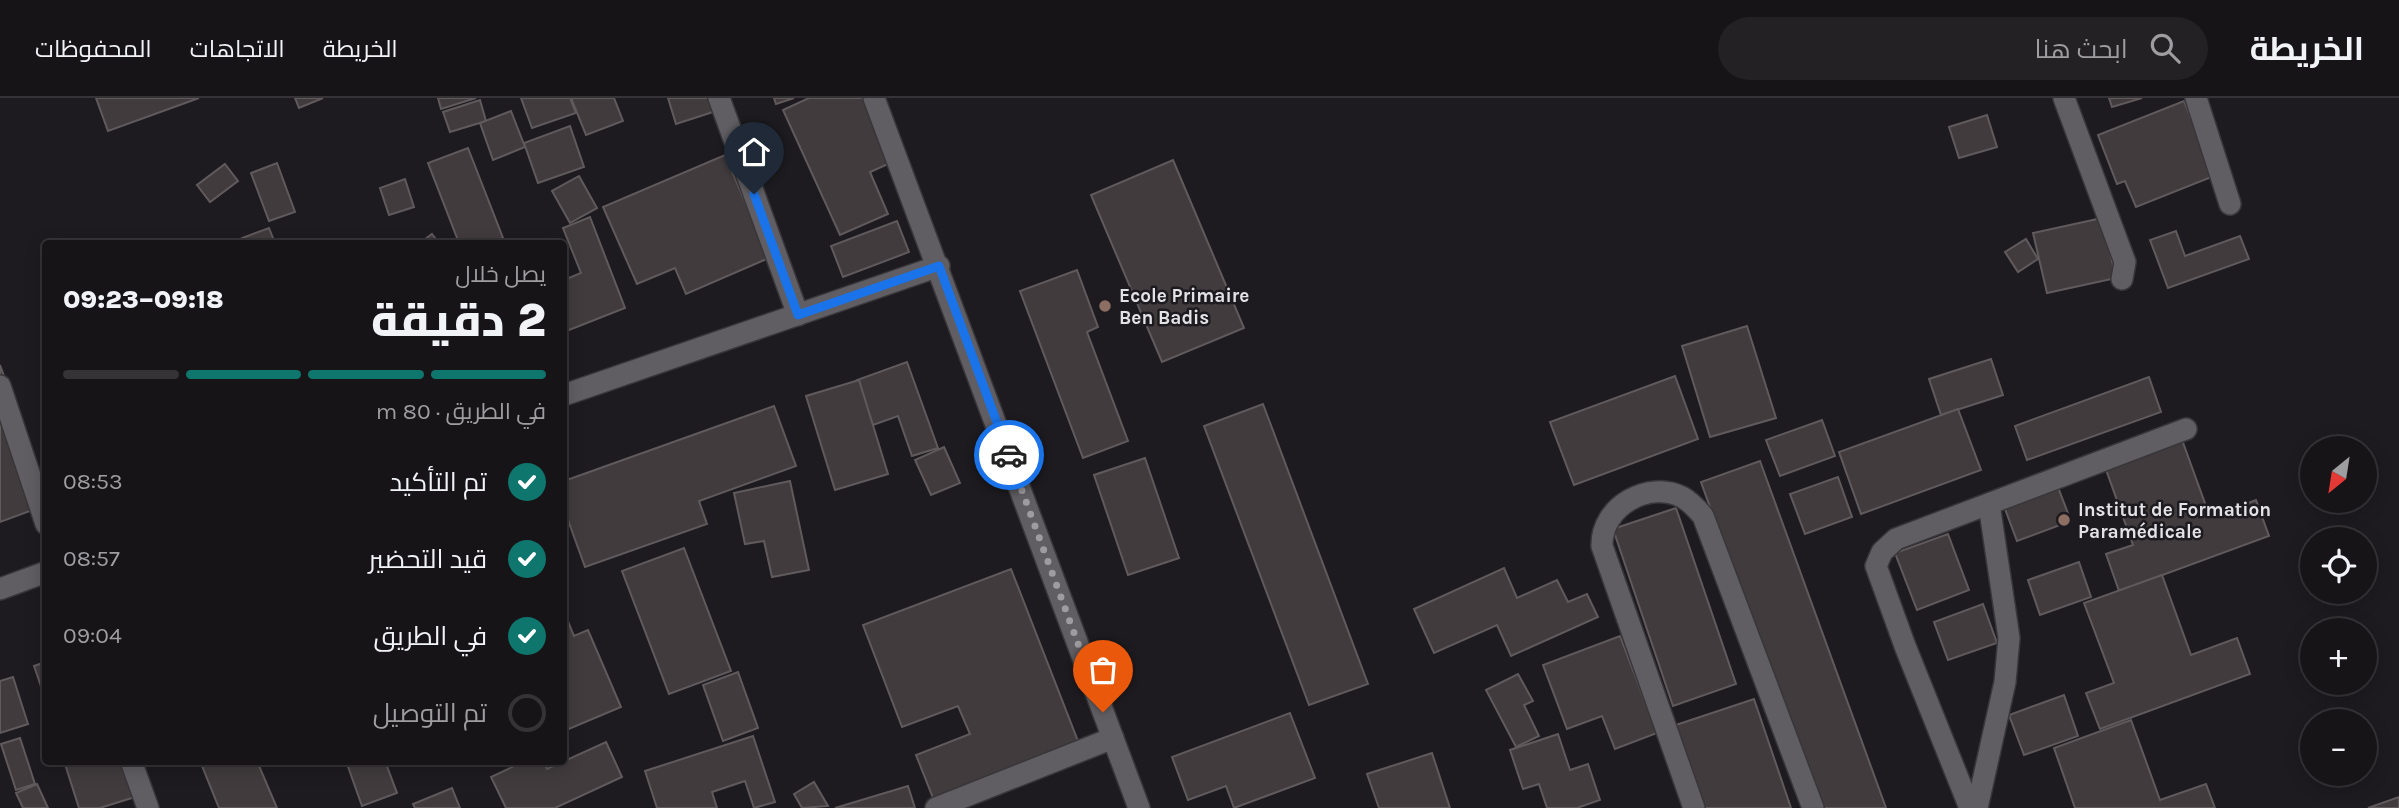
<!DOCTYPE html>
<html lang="ar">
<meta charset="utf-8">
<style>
:root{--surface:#161417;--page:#232124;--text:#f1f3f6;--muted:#9e9ea1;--line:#353336;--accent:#0f766e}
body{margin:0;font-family:Karla,Cairo,sans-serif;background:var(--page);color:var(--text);direction:rtl;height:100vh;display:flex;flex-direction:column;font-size:26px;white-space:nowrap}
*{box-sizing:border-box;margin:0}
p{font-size:23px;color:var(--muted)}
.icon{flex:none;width:38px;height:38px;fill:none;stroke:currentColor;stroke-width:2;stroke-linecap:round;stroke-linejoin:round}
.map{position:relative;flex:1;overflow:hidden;direction:ltr}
.drawer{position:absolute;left:42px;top:142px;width:525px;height:525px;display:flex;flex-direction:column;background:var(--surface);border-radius:7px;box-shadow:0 4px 18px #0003,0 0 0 2px var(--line);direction:rtl}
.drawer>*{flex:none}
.needle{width:46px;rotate:210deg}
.controls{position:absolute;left:2300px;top:338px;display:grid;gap:14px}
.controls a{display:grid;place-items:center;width:77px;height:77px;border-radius:50%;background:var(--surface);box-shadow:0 4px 18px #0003,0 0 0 2px var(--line);font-size:35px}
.pin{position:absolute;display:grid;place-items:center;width:60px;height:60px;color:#fff;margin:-72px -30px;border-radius:50% 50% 50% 0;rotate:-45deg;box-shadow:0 0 7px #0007}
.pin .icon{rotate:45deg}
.courier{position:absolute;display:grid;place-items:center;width:70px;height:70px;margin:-35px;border:5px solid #1a73e8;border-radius:50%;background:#fff;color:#222;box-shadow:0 2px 9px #0007}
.head em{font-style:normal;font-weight:800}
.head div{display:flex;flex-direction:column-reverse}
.head{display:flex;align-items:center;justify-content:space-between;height:119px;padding:0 21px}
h1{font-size:46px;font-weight:800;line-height:52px}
.bar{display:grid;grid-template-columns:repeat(4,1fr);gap:10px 7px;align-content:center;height:84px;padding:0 21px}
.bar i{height:9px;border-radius:5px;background:var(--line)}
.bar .selected{background:var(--accent)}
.bar p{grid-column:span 4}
ol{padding:0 21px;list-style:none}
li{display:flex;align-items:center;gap:21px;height:77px}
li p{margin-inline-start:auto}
li .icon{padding:7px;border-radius:50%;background:var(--accent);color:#fff;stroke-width:4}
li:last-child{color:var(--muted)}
li i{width:38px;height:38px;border:4px solid var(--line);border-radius:50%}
header{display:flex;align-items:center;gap:42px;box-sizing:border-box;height:98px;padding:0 35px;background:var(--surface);border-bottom:2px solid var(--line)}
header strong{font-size:33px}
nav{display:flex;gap:38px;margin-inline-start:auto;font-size:24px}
.search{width:490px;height:63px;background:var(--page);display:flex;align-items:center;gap:18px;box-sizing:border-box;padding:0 24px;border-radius:38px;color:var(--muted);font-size:26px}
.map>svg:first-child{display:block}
</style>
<header>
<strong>الخريطة</strong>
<div class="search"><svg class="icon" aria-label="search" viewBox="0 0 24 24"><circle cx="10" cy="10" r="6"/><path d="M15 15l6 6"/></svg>ابحث هنا</div>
<nav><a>الخريطة</a><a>الاتجاهات</a><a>المحفوظات</a></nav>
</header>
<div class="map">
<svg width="2399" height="710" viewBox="0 0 2399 710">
<rect width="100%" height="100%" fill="#1d1b1f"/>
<g fill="#413b3d" stroke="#605a5d" stroke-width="2">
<path d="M96,0h103l-91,33z"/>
<path d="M295,0h28l-24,10z"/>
<path d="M438,0h38l-35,11z"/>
<path d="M521,0h49l6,15 -44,15z"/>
<path d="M571,0h43l9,23 -37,14z"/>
<path d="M668,0h50l4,11 -46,15z"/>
<path d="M774,0h20l-18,6z"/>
<path d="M809,0h60l28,62 -27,12 18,42 -48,21 -57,-125z"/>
<path d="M2109,0h33l-30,9z"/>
<path d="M480,2l6,21 -36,11 -7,-20z"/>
<path d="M2184,3l30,75 -78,31 -11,-26 -8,3 -19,-49z"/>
<path d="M511,13l14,36 -32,13 -13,-37z"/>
<path d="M1987,17l10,32 -38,11 -10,-31z"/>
<path d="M570,28l14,41 -46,16 -14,-40z"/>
<path d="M468,50l35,90 -15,5h-29l-31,-80z"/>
<path d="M725,57l44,103 -83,36 -11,-26 -38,16 -34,-77z"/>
<path d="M1173,62l71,168 -82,34 -71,-167z"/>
<path d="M277,65l18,49 -26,9 -18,-48z"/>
<path d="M225,66l13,17 -28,21 -13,-17z"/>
<path d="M579,78l18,32 -27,15 -18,-32z"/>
<path d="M405,81l9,28 -25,8 -9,-27z"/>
<path d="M590,119l35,91 -61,24v-52l17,-7 -18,-45z"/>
<path d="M2102,120l14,60 -69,15 -14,-60z"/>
<path d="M897,123l12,31 -66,25 -12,-31z"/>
<path d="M269,130l6,15h-31l-2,-5z"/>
<path d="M2176,133l9,25 55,-20 9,23 -81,29 -18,-48z"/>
<path d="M432,136l7,9h-19z"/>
<path d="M2026,141l12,20 -20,13 -13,-20z"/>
<path d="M1077,172l21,57 -11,5 41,109 -45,17 -63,-167z"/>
<path d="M1747,228l29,92 -66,19 -28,-91z"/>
<path d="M1991,261l12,36 -62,20 -12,-36z"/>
<path d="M907,264l31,86 -26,8 -14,-40 -25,9 -16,-45z"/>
<path d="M0,267l46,126v14l-46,17z"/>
<path d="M1675,278l23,63 -124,46 -24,-63z"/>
<path d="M2149,279l12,35 -134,48 -12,-34z"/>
<path d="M859,282l29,94 -53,16 -29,-94z"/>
<path d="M1263,306l105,280 -59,21 -105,-279z"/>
<path d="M774,308l22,60 -97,35 8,23 -122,43 -21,-58v-28z"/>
<path d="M1958,311l23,61 -120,44 -22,-62z"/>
<path d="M1822,322l13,36 -55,20 -14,-36z"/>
<path d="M2181,339l29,80 46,-17 13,36 -150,55 -13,-37 27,-9 -29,-81z"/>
<path d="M944,349l16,36 -29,12 -16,-35z"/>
<path d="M1145,360l34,100 -51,17 -34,-100z"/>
<path d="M1760,363l126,347h-68l-117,-326z"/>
<path d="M1838,379l14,40 -47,17 -15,-40z"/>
<path d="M790,383l19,89 -37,7 -8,-36 -19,3 -11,-51z"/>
<path d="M2056,384l15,39 -54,20 -15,-40z"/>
<path d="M1676,410l60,176 -63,22 -60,-177z"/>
<path d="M1948,436l21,56 -52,20 -22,-57z"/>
<path d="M684,450l47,123 -62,23 -47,-123z"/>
<path d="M2079,464l12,35 -51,18 -12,-35z"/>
<path d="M1504,470l13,30 40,-18 11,22 19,-8 11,23 -87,39 -14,-31 -63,28 -20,-44z"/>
<path d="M1011,471l72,185 -146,54 -21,-53 54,-21 -12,-28 -56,21 -39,-102z"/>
<path d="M2162,477l29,80 46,-17 13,36 -150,55 -14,-36 28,-10 -30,-80z"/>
<path d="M1983,506l14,39 -49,17 -14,-38z"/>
<path d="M564,514l10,24 14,-6 33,77 -57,24z"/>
<path d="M1620,538l37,97 -42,16 -13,-33 -35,13 -24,-64z"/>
<path d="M46,564v39l-12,-35z"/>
<path d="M738,574l20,56 -35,13 -20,-56z"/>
<path d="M1518,576l15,27 -9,4 15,31 -23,11 -30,-57z"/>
<path d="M13,579l15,47 -28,9v-52z"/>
<path d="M2064,597l14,41 -54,19 -15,-40z"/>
<path d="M1754,601l37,109h-90l-28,-82z"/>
<path d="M1290,615l25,65 -81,30 -8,-22 -38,14 -16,-43z"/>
<path d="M2131,622l29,80 46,-16 9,24h-140l-21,-60z"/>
<path d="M1558,636l12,36 18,-6 12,36 -23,8h-30l-8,-24 -16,5 -13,-39z"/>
<path d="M753,638l22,66 -21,6 -9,-27 -33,11 5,16h-60l-12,-37z"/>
<path d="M20,640l15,46 -19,6 -15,-46z"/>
<path d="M606,644l16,35 -67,31h-49l-15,-31 34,-16h18l4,8z"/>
<path d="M1432,655l18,55h-71l-12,-34z"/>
<path d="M64,663h63l11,35 -38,12h-21z"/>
<path d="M200,663h57l20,47h-58z"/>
<path d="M346,663h39l12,32 -35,13z"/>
<path d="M814,684l14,24 -26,2 -8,-14z"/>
<path d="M37,686l11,24h-25l-7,-15z"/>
<path d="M908,688l7,22h-80z"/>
<path d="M452,690l8,20h-45l-2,-4z"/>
<path d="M2399,699v11h-31z"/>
</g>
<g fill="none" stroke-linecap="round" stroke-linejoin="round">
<g stroke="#373639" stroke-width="24">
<g id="street">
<path d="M719,0l79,217"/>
<path d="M874,0l265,710"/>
<path d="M2064,0l61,164 -3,17"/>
<path d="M2196,0l34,106"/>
<path d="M564,297l375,-129"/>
<path d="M0,491l46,-17"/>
<path d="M936,710l177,-70"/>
<path d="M1694,710l-92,-262c-1,-40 47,-66 80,-49 9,5 15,12 21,19l110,292"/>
<path d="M1970,710l-65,-162 -29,-80 6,-14 14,-13 290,-110"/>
<path d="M1977,710l28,-126 4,-44 -20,-134"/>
</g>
</g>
<g stroke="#373639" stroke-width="24">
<g id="secondary">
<path d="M0,288l46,138"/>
<path d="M131,663l17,47"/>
</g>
</g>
<use href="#street" stroke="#605e62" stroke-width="21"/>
<use href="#secondary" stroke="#605e62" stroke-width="21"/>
</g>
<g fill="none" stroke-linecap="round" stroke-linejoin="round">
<path stroke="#9e9ca0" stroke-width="7" stroke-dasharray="0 12.6" d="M1009,357l94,257"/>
<path stroke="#1a73e8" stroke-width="9" d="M754,96l44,121 141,-49 70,189"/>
</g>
<g fill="#8d6e63" stroke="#1d1b1f" stroke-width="2.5">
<circle cx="1105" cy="208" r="7"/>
<circle cx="2064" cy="422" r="7"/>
</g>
<g text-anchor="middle" stroke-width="5" stroke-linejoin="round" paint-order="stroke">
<g font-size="19" font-weight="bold" fill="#e3e2e5" stroke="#1d1b1f" text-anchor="start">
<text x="1119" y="204">Ecole Primaire<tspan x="1119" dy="22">Ben Badis</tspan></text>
<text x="2078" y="418">Institut de Formation<tspan x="2078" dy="22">Paramédicale</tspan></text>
</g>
</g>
</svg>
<div class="controls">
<a><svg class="needle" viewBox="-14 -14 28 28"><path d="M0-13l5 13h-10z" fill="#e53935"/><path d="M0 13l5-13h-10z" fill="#9e9ea1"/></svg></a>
<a><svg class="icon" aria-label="locate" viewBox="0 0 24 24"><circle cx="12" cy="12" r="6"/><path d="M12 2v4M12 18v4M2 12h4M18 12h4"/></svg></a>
<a>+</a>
<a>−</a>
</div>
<div class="pin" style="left:1103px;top:614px;background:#ea580c"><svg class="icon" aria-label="bag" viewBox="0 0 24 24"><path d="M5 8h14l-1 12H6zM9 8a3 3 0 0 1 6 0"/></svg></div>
<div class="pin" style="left:754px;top:96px;background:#1f2937"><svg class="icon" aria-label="home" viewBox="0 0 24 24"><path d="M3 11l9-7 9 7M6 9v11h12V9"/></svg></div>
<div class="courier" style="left:1009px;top:357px"><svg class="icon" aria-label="car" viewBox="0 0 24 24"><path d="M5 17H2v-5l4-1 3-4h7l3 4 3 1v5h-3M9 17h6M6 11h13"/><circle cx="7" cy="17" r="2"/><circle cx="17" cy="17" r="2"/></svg></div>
<section class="drawer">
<div class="head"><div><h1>2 دقيقة</h1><p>يصل خلال</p></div><em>09:18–09:23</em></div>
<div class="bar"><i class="selected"></i><i class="selected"></i><i class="selected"></i><i></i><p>في الطريق · 80 m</p></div>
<ol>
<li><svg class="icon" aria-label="check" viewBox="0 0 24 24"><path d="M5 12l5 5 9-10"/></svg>تم التأكيد<p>08:53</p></li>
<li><svg class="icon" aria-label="check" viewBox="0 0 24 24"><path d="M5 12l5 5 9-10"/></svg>قيد التحضير<p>08:57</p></li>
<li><svg class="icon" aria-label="check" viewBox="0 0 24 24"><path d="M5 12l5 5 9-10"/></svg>في الطريق<p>09:04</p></li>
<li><i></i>تم التوصيل</li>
</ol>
</section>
</div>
